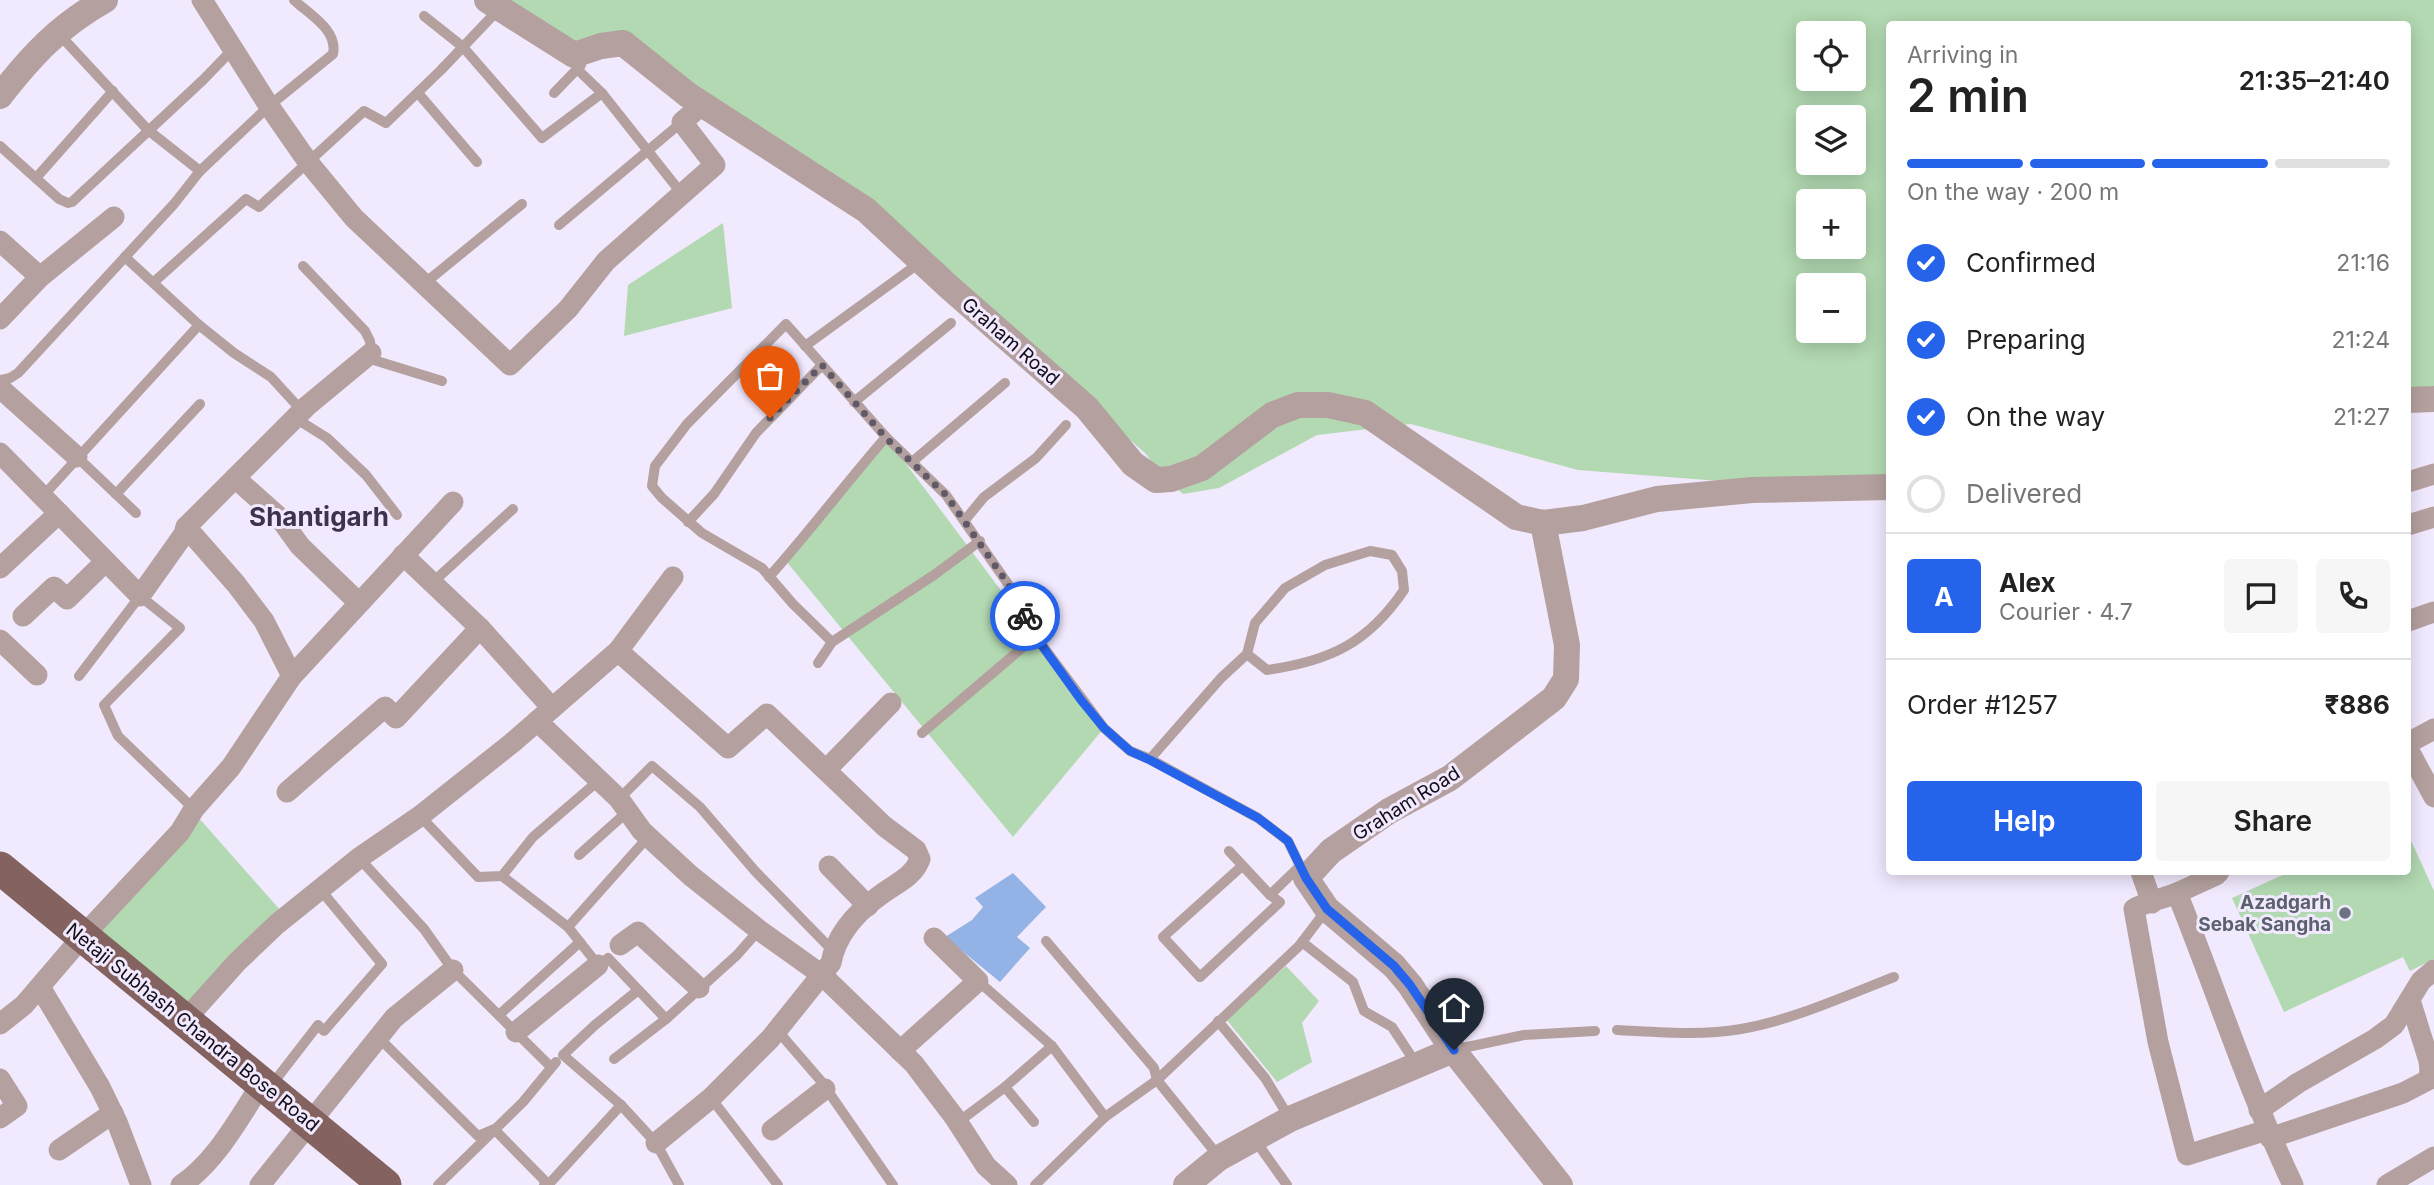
<!DOCTYPE html>
<meta charset="utf-8">
<style>
:root{--surface:#fff;--page:#f6f6f6;--text:#222;--muted:#767676;--line:#e0e0e0;--accent:#2563eb}
body{margin:0;font-family:Inter,sans-serif;background:var(--page);color:var(--text);height:100vh;display:flex;flex-direction:column;font-size:26px;white-space:nowrap}
*{box-sizing:border-box;margin:0}
p{font-size:23px;color:var(--muted)}
.icon{flex:none;width:38px;height:38px;fill:none;stroke:currentColor;stroke-width:2;stroke-linecap:round;stroke-linejoin:round}
.map{position:relative;flex:1;overflow:hidden}
.panel{position:absolute;left:1886px;top:21px;width:525px;height:854px;display:flex;flex-direction:column;background:var(--surface);border-radius:7px;box-shadow:0 4px 18px #0003}
.panel>*{flex:none}
.buttons{position:absolute;left:1796px;top:21px;display:grid;gap:14px}
.buttons a{display:grid;place-items:center;width:70px;height:70px;border-radius:7px;background:var(--surface);box-shadow:0 4px 18px #0003;font-size:35px}
.pin{position:absolute;display:grid;place-items:center;width:60px;height:60px;color:#fff;margin:-72px -30px;border-radius:50% 50% 50% 0;rotate:-45deg;box-shadow:0 0 7px #0007}
.pin .icon{rotate:45deg}
.courier{position:absolute;display:grid;place-items:center;width:70px;height:70px;margin:-35px;border:5px solid #2563eb;border-radius:50%;background:#fff;color:#222;box-shadow:0 2px 9px #0007}
.head em{font-style:normal;font-weight:600}
.head div{display:flex;flex-direction:column-reverse}
.head{display:flex;align-items:center;justify-content:space-between;height:119px;padding:0 21px}
h1{font-size:46px;font-weight:600;line-height:52px}
.bar{display:grid;grid-template-columns:repeat(4,1fr);gap:10px 7px;align-content:center;height:84px;padding:0 21px}
.bar i{height:9px;border-radius:5px;background:var(--line)}
.bar .on{background:var(--accent)}
.bar p{grid-column:span 4}
.line{display:flex;align-items:center;gap:18px;padding:0 21px;border-top:2px solid var(--line)}
.line div{flex:1}
.round{display:grid;place-items:center;flex:none;width:74px;height:74px;border-radius:7px;background:var(--page)}
ol{padding:0 21px;list-style:none}
li{display:flex;align-items:center;gap:21px;height:77px}
li p{margin-inline-start:auto}
li .icon{padding:7px;border-radius:50%;background:var(--accent);color:#fff;stroke-width:4}
li:last-child{color:var(--muted)}
li i{width:38px;height:38px;border:4px solid var(--line);border-radius:50%}
.cta{display:flex;gap:14px;margin-top:auto;padding:14px 21px}
.cta a{flex:1;height:80px;border-radius:7px;background:var(--accent);color:#fff;font-size:28px;font-weight:600;line-height:80px;text-align:center}
.cta a+a{background:var(--page);color:var(--text)}
.map>svg:first-child{display:block}
</style>
<div class="map">
<svg width="2434" height="1185" viewBox="0 0 2434 1185">
<rect width="100%" height="100%" fill="#f1e9fe"/>
<g fill="#b2d9b1" fill-rule="evenodd">
<path d="M500,0h1934v405l-26,-4v-377h-518v467l-19,2 -293,-23 -167,-46 -94,11 -98,53 -36,6 -20,-16 -17,-24 -196,-173 -324,-244 -50,14zM1808,33h45v46h-45zM1808,117h45v46h-45zM1808,201h45v46h-45zM1808,285h45v46h-45z"/>
<path d="M723,223l9,85 -108,28 4,-51z"/>
<path d="M886,437l218,291 -91,109 -227,-276z"/>
<path d="M198,817l83,94 -95,100 -94,-76z"/>
<path d="M2408,834l26,57v68l-24,12 -7,-14 -119,55 -52,-114 57,-26h119z"/>
<path d="M1286,966l33,35 -17,22 10,39 -35,20 -51,-63z"/>
</g>
<path fill="#93b3e7" d="M1013,873l33,34 -29,30 13,11 -30,34 -55,-45 27,-17 11,-13 -8,-9z"/>
<g fill="none" stroke-linecap="round" stroke-linejoin="round">
<g stroke="#b4a19f" stroke-width="10">
<path d="M424,16l39,31 79,91 60,-45"/>
<path d="M58,33l90,97 52,41 69,-65 64,-52c5,-24 -23,-39 -39,-54"/>
<path d="M578,70l24,23 80,101"/>
<path d="M418,93l59,69"/>
<path d="M554,93l27,-28"/>
<path d="M0,146l59,53 9,4 4,-1 131,-122 30,-31"/>
<path d="M200,171l-26,33 -49,53 74,68 35,28 37,24 31,34"/>
<path d="M36,178l77,-87"/>
<path d="M559,225l123,-103"/>
<path d="M303,266l62,65 5,10 1,12"/>
<path d="M154,282l92,-83 13,8 105,-96 22,12 55,-53 58,-61"/>
<path d="M425,283l97,-79"/>
<path d="M805,346l117,-85"/>
<path d="M367,358l75,23"/>
<path d="M0,380l10,-2 8,-5 107,-116"/>
<path d="M854,402l97,-79"/>
<path d="M295,418l32,20 39,37 31,40"/>
<path d="M77,457l59,56"/>
<path d="M912,462l93,-79"/>
<path d="M116,494l84,-90"/>
<path d="M43,496l156,-171"/>
<path d="M965,520l19,-23 52,-39 30,-33"/>
<path d="M688,522l26,-28 42,-61 66,-68"/>
<path d="M769,577c41,-46 77,-94 117,-140"/>
<path d="M433,582l80,-73"/>
<path d="M832,642l-39,-38 -31,-36 -60,-35 -40,-35 -10,-12 3,-20 32,-42 99,-100 100,113 60,58 62,89 25,49 71,95 26,23 20,8 108,59 30,23 17,35"/>
<path d="M818,663l14,-21 102,-67 46,-34"/>
<path d="M79,676l61,-80 40,32 -76,77 14,31 76,73"/>
<path d="M922,733l114,-97"/>
<path d="M1150,759l71,-81 26,-24 8,-31 30,-35 40,-23 45,-14 22,4 10,16 2,19c-36,53 -74,71 -137,80l-20,-16"/>
<path d="M619,799l33,-33 48,41 55,64 78,80"/>
<path d="M420,816l58,61 24,-1 31,-39 65,-56"/>
<path d="M1229,851l41,44 10,7 -80,75 -37,-40 79,-71"/>
<path d="M579,855l48,-43"/>
<path d="M359,858l65,71 29,41 98,97"/>
<path d="M502,876l66,51 30,38 10,-7 58,61 -52,40"/>
<path d="M1270,895l30,-29"/>
<path d="M568,927l80,-90"/>
<path d="M1046,941l108,127 3,12 62,77"/>
<path d="M1302,942l51,40 11,29 28,16 25,38"/>
<path d="M978,981l74,65 53,71"/>
<path d="M637,991l-42,34 -32,30 58,50 35,38 23,42"/>
<path d="M499,1015l81,-73"/>
<path d="M666,1019l71,-64 22,-25"/>
<path d="M1218,1021l47,57 25,41"/>
<path d="M777,1030l44,51 72,104"/>
<path d="M1617,1030c41,2 83,6 124,-1 52,-9 104,-33 153,-52"/>
<path d="M378,1037l100,99 16,-7 52,53 -2,3"/>
<path d="M1453,1050l71,-15 71,-4"/>
<path d="M270,1087l48,-62 6,6 58,-67 -63,-76"/>
<path d="M711,1098l67,87"/>
<path d="M1034,1122l-29,-35 47,-41"/>
<path d="M957,1123l48,-36"/>
<path d="M1255,1140l32,45"/>
<path d="M438,1185l85,-83 33,-40"/>
<path d="M548,1185l73,-80"/>
<path d="M1035,1185l70,-68 52,-37 142,-134 28,-37"/>
</g>
<g stroke="#b4a19f" stroke-width="21">
<path d="M202,0l67,106 39,56 46,56 156,147 58,-56 38,-48 109,-96 -33,-43 21,-18"/>
<path d="M0,241l40,36"/>
<path d="M0,319l40,-42 74,-60"/>
<path d="M0,388l77,69"/>
<path d="M0,453l140,143 44,-62 2,-7 121,-121 64,-53"/>
<path d="M235,478l44,39 21,29 58,56"/>
<path d="M2408,482l26,-8"/>
<path d="M2408,525l26,-8"/>
<path d="M186,527l50,57 28,37 28,55"/>
<path d="M403,555l77,73 72,80"/>
<path d="M0,568l59,-55"/>
<path d="M23,616l31,-29 13,12 38,-37"/>
<path d="M2408,621l26,-9"/>
<path d="M0,640l37,35"/>
<path d="M618,651l110,97 39,-34 117,112 32,24 4,9c-7,19 -26,25 -41,37 -22,16 -43,39 -48,67l-61,76 -59,59 -55,45"/>
<path d="M537,721l82,78 23,32 49,45 68,54 63,45 92,89 41,54 31,48 21,19"/>
<path d="M2408,743l26,-14"/>
<path d="M2408,749l26,48"/>
<path d="M826,770l65,-67"/>
<path d="M287,792l98,-85 11,11 84,-90"/>
<path d="M829,866l39,40"/>
<path d="M2141,872l11,31"/>
<path d="M2219,872l-3,3 -39,18c39,97 71,197 116,292"/>
<path d="M2177,893c-12,5 -34,10 -43,16l24,133 29,113 80,-25"/>
<path d="M620,945l18,-13 61,56"/>
<path d="M40,987l60,100 17,35 24,63"/>
<path d="M185,1020l52,-58 40,-38 82,-66 61,-42 92,-73 106,-92 55,-74"/>
<path d="M0,1024l24,-19 59,-69 97,-104 14,-23 37,-42 61,-91 161,-174"/>
<path d="M516,1032l82,-67"/>
<path d="M900,1051l78,-70 -44,-43"/>
<path d="M0,1079l17,27 -17,12"/>
<path d="M2259,1110l39,-27 77,-44 19,-14 27,-44 13,-11"/>
<path d="M772,1130l53,-41"/>
<path d="M2270,1138l133,-45 25,-13 2,-9 -1,-10 -19,-61"/>
<path d="M59,1150l54,-37"/>
<path d="M181,1185c35,-23 58,-67 81,-102"/>
<path d="M260,1185l134,-167 59,-48"/>
<path d="M2387,1185l47,-28"/>
</g>
<g stroke="#b4a19f" stroke-width="26">
<path d="M487,0l87,55 27,-9 22,-3 65,52 178,115 83,77 138,121 46,56 23,16 15,-1 31,-11 70,-53 26,-10h30l37,8 151,104 27,6 40,-5 74,-19 95,-9 138,-3"/>
<path d="M0,96c32,-41 59,-70 105,-96"/>
<path d="M2408,400l26,-1"/>
<path d="M1543,523l24,122 -1,34 -12,19 -104,80 -61,33 -58,40 -25,27 21,31 67,57 16,19 43,65 107,135"/>
<path d="M1186,1185l33,-27 71,-39 163,-69"/>
</g>
<path stroke="#83625f" stroke-width="33" d="M0,868l385,317"/>
</g>
<g fill="none" stroke-linecap="round" stroke-linejoin="round">
<path stroke="#605a68" stroke-width="7" stroke-dasharray="0 12.6" d="M770,418l52,-53 64,73 60,57 62,89 17,32"/>
<path stroke="#2563eb" stroke-width="9" d="M1025,616l8,17 48,67 23,28 26,23 20,9 108,58 30,23 18,37 21,31 67,57 16,19 44,65"/>
</g>
<circle fill="#6b7280" stroke="#f1e9fe" stroke-width="2.5" cx="2345" cy="913" r="7"/>
<g text-anchor="middle" stroke-width="6" stroke-linejoin="round" paint-order="stroke">
<g font-size="19" fill="#120d18" stroke="#f1e9fe">
<text transform="translate(1011 341) rotate(41)" y="7">Graham Road</text>
<text transform="translate(1406 803) rotate(-32)" y="7">Graham Road</text>
<text transform="translate(193 1027) rotate(39)" y="7">Netaji Subhash Chandra Bose Road</text>
</g>
<g font-size="19" font-weight="bold" fill="#5b616d" stroke="#f1e9fe" text-anchor="end">
<text x="2331" y="909">Azadgarh<tspan x="2331" dy="22">Sebak Sangha</tspan></text>
</g>
<g font-size="26" font-weight="bold" fill="#3e334e" stroke="#f1e9fe">
<text x="319" y="526">Shantigarh</text>
</g>
</g>
</svg>
<div class="buttons">
<a><svg class="icon" aria-label="locate" viewBox="0 0 24 24"><circle cx="12" cy="12" r="6"/><path d="M12 2v4M12 18v4M2 12h4M18 12h4"/></svg></a>
<a><svg class="icon" aria-label="layers" viewBox="0 0 24 24"><path d="M12 4l9 5-9 5-9-5zM3 14l9 5 9-5"/></svg></a>
<a>+</a>
<a>−</a>
</div>
<div class="pin" style="left:770px;top:418px;background:#ea580c"><svg class="icon" aria-label="bag" viewBox="0 0 24 24"><path d="M5 8h14l-1 12H6zM9 8a3 3 0 0 1 6 0"/></svg></div>
<div class="pin" style="left:1454px;top:1050px;background:#1f2937"><svg class="icon" aria-label="home" viewBox="0 0 24 24"><path d="M3 11l9-7 9 7M6 9v11h12V9"/></svg></div>
<div class="courier" style="left:1025px;top:616px"><svg class="icon" aria-label="bike" viewBox="0 0 24 24"><circle cx="6" cy="16" r="4"/><circle cx="18" cy="16" r="4"/><path d="M6 16l4-8h5l3 8M10 8l3 8H6M13 5h3"/></svg></div>
<section class="panel">
<div class="head"><div><h1>2 min</h1><p>Arriving in</p></div><em>21:35–21:40</em></div>
<div class="bar"><i class="on"></i><i class="on"></i><i class="on"></i><i></i><p>On the way · 200 m</p></div>
<ol>
<li><svg class="icon" aria-label="check" viewBox="0 0 24 24"><path d="M5 12l5 5 9-10"/></svg>Confirmed<p>21:16</p></li>
<li><svg class="icon" aria-label="check" viewBox="0 0 24 24"><path d="M5 12l5 5 9-10"/></svg>Preparing<p>21:24</p></li>
<li><svg class="icon" aria-label="check" viewBox="0 0 24 24"><path d="M5 12l5 5 9-10"/></svg>On the way<p>21:27</p></li>
<li><i></i>Delivered</li>
</ol>
<div class="line" style="height:126px"><b class="round" style="background:var(--accent);color:#fff">A</b><div><b>Alex</b><p>Courier · 4.7</p></div><a class="round"><svg class="icon" aria-label="chat" viewBox="0 0 24 24"><path d="M4 5h16v11H9l-5 4z"/></svg></a><a class="round"><svg class="icon" aria-label="phone" viewBox="0 0 24 24"><path d="M5 4h4l2 5-3 2q2 4 5 5l2-3 5 2v4C11 20 4 13 5 4z"/></svg></a></div>
<div class="line" style="height:91px"><div>Order #1257</div><b>₹886</b></div>
<div class="cta"><a>Help</a><a>Share</a></div>
</section>
</div>
